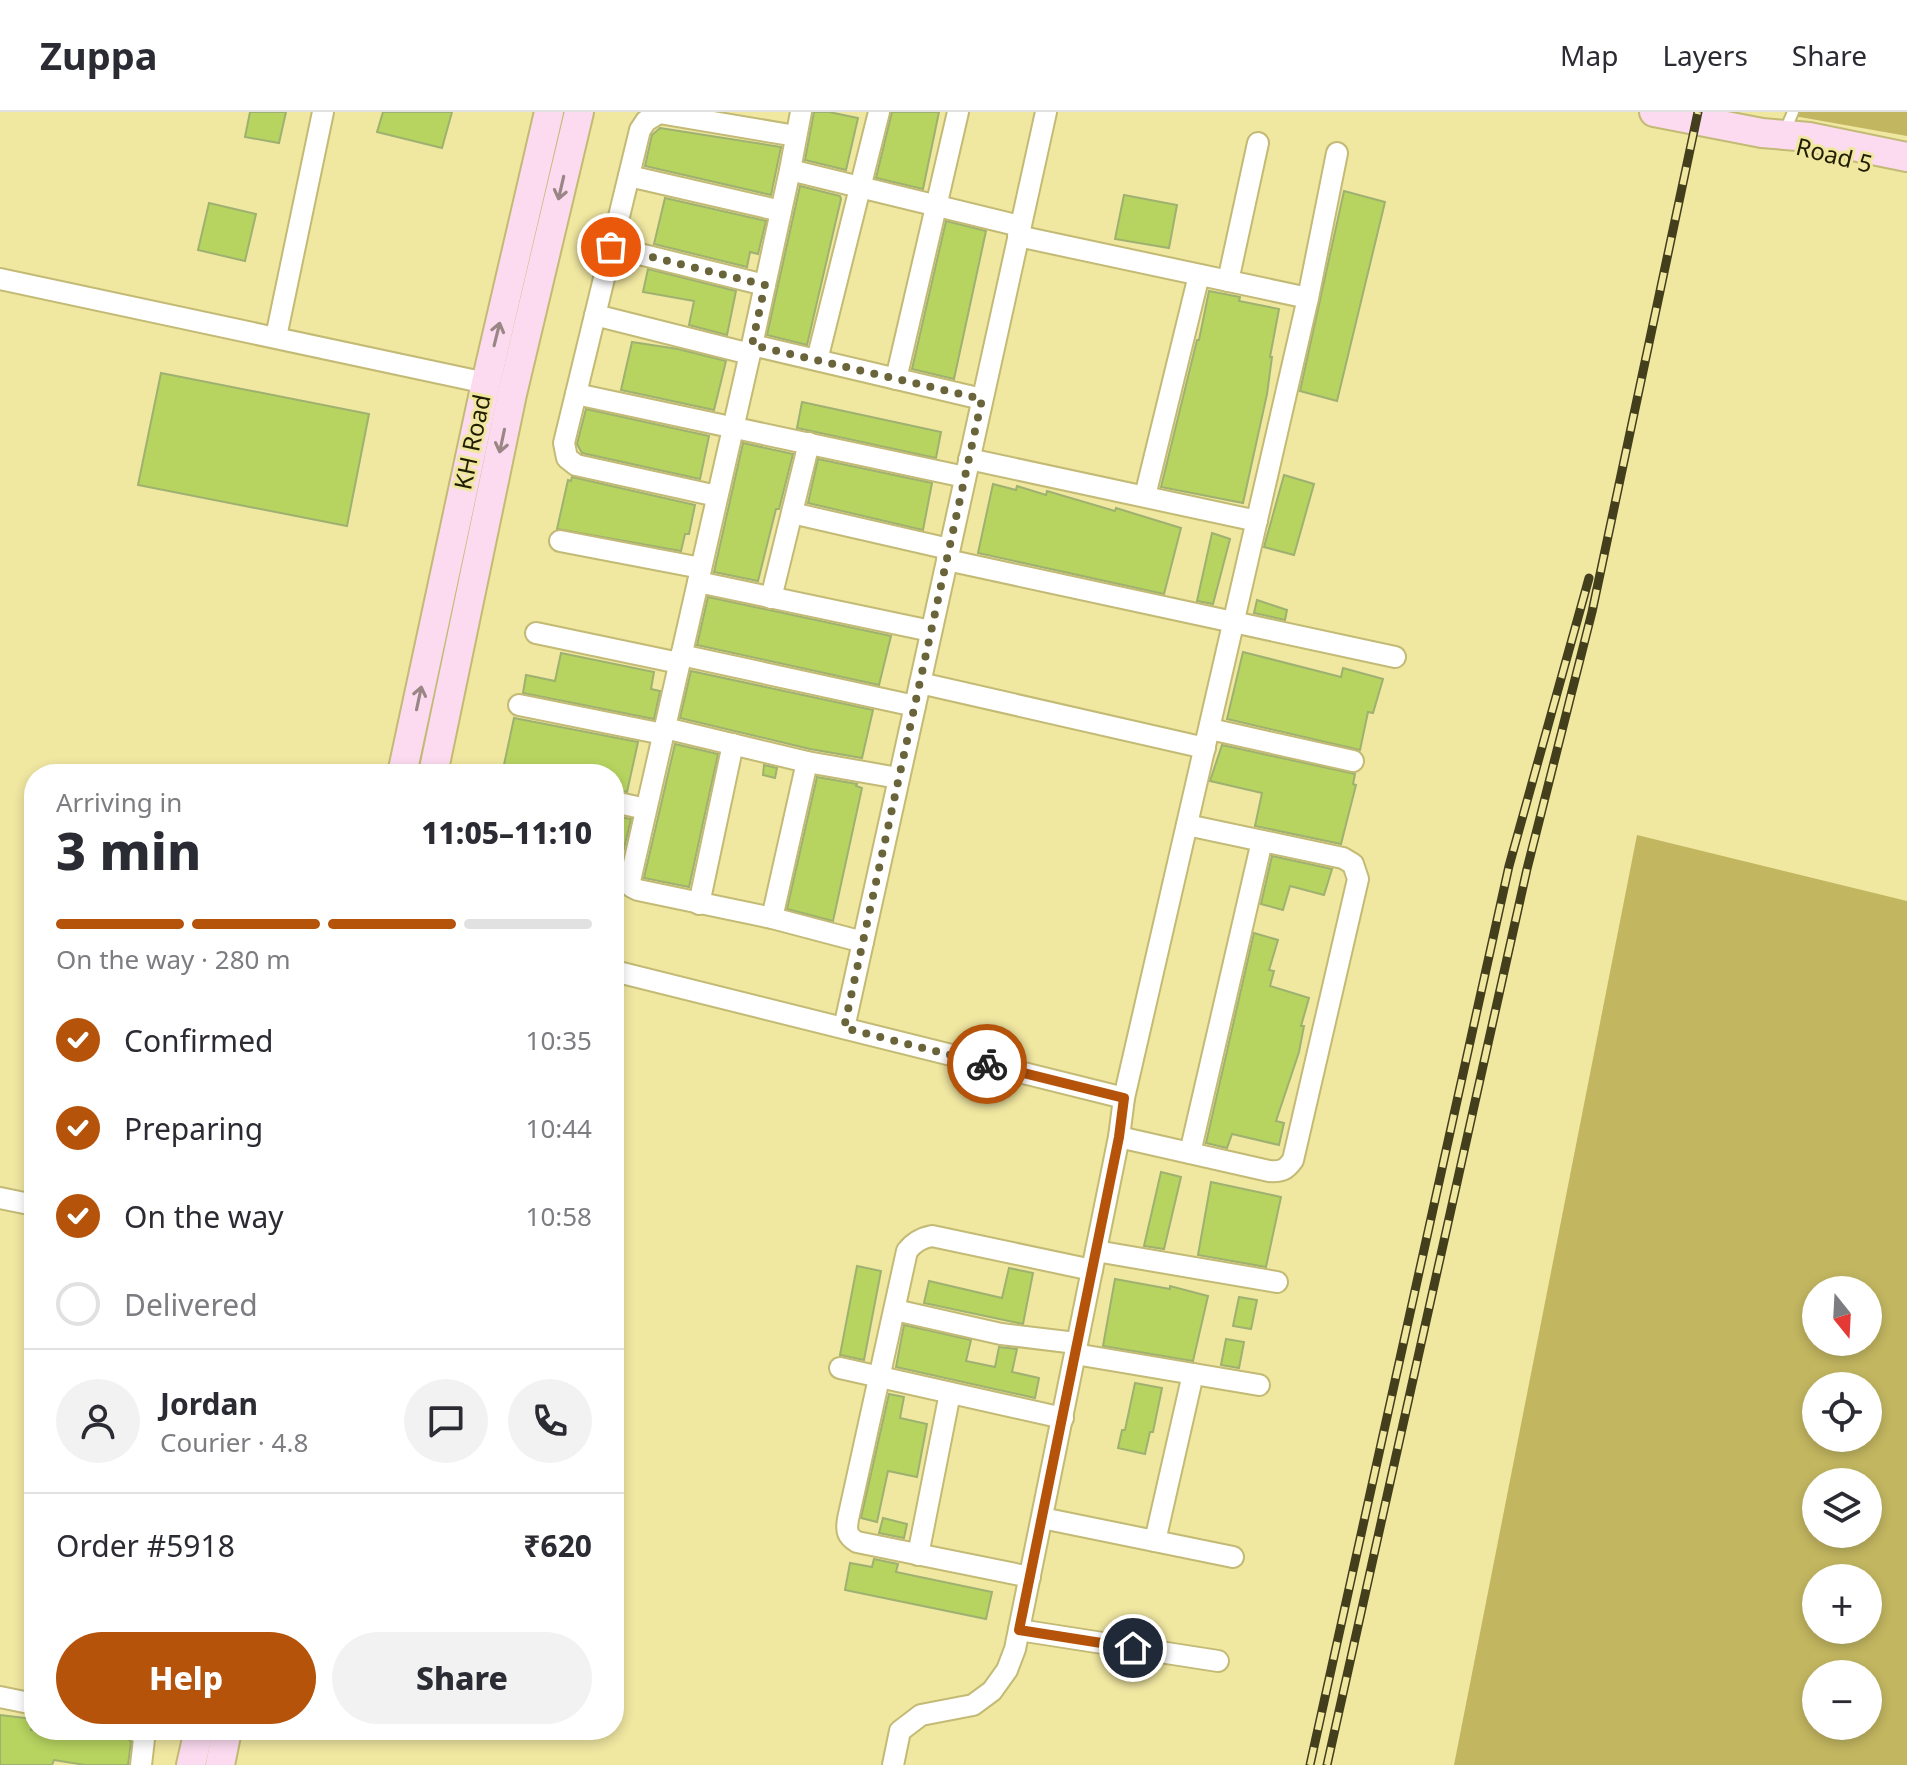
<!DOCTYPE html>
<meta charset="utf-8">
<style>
:root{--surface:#fff;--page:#f2f2f3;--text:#2b2b33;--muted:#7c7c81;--line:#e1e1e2;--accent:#b45309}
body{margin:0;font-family:"Noto Sans",sans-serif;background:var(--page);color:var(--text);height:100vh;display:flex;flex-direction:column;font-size:30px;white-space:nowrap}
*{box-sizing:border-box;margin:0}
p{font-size:26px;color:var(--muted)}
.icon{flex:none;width:44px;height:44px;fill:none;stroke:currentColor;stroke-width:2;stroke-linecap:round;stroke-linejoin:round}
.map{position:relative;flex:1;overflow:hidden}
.side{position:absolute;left:24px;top:652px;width:600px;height:976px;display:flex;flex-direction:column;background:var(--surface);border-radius:32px;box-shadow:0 4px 12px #0003}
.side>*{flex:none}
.needle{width:52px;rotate:162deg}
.buttons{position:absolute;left:1802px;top:1164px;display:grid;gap:16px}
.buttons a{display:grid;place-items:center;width:80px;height:80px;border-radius:50%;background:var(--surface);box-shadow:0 4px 12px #0003;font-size:40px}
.pin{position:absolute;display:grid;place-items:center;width:68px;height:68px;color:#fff;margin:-34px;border:4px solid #fff;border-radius:50%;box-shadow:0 2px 8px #0007}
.courier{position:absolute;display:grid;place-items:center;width:80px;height:80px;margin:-40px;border:6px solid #b45309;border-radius:50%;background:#fff;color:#222;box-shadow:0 2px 10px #0007}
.overview em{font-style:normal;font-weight:800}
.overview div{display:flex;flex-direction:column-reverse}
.overview{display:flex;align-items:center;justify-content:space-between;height:136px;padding:0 32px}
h1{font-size:52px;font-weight:800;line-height:60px}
.bar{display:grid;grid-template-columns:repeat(4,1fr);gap:12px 8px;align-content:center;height:96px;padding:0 32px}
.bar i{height:10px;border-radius:6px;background:var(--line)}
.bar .active{background:var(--accent)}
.bar p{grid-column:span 4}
.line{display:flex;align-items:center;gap:20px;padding:0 32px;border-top:2px solid var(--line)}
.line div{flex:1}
.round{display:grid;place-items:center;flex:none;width:84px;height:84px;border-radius:42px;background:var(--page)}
ol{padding:0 32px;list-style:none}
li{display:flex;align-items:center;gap:24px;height:88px}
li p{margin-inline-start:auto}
li .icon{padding:8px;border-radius:50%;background:var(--accent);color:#fff;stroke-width:4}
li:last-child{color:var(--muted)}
li i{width:44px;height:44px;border:4px solid var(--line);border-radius:50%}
.cta{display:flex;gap:16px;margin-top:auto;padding:16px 32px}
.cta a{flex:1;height:92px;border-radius:48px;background:var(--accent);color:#fff;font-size:32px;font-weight:800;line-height:92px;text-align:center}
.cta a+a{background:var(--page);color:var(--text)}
header{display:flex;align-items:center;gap:48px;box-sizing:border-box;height:112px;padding:0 40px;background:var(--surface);border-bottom:2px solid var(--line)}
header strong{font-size:38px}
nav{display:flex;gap:44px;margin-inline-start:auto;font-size:28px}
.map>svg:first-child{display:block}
</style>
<header>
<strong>Zuppa</strong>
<nav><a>Map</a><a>Layers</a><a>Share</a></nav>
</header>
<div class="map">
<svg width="1907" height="1653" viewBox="0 0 1907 1653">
<rect width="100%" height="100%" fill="#f0e7a1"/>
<g fill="#c2b660" fill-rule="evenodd">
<path d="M1795,0h112v24l-113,-20z"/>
<path d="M1637,723l270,66v864h-453zM1816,1178h52v52h-52zM1816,1274h52v52h-52zM1816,1370h52v52h-52zM1816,1466h52v52h-52zM1816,1562h52v52h-52z"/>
</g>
<g fill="#b7d460" stroke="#9eb170" stroke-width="2">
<path d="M250,0h36l-7,31 -34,-6z"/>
<path d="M383,0h69l-10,36 -65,-16z"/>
<path d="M814,0h15l29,6 -12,52 -41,-10z"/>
<path d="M892,0h47l-16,77 -47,-11z"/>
<path d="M660,16l121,19 -10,48 -126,-29 7,-31z"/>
<path d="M800,74l40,10 1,3 -34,146 -40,-10z"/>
<path d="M1344,79l41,11 -48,199 -37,-10z"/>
<path d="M1124,83l53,10 -8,43 -54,-9z"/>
<path d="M665,86l101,23 -8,33 -8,-2 -3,15 -93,-23z"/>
<path d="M209,91l47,11 -11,47 -47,-11z"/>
<path d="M946,109l40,10 -32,148 -42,-10z"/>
<path d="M648,157l88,22 -9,44 -38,-10 5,-24 -51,-9z"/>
<path d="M1209,179l31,6 -1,4 40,8 -9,48h2l-5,37 -24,109 -82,-16 36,-147h2z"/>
<path d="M632,230l46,7 48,12 -12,49 -93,-20z"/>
<path d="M161,261l208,41 -22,112 -209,-41z"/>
<path d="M802,290l139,30 -5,26 -139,-30z"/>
<path d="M586,297l123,27 -9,43 -118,-26 -5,-9z"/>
<path d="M743,331l50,11 -14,55h-3l-18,72 -44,-9z"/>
<path d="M818,347l114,24 -9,47 -115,-27z"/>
<path d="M1284,363l30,9 -20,71 -30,-8z"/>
<path d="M572,365l123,28 -6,29h-4l-4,17 -124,-22 11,-49 3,1z"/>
<path d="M993,372l23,6 1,-4 29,9 1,-4 68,20 1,-3 65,20 -17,66 -186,-41z"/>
<path d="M1212,421l18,6 -17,65 -16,-3z"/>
<path d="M708,485l183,39 -12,49 -182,-40z"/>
<path d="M1257,488l30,10 -2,10 -31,-7z"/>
<path d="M1243,540l98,25 2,-9 40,11 -10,34 -5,-1 -8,38 -133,-31z"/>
<path d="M561,541l93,19 -3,17 9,2 -6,28 -131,-26 3,-18 29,6z"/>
<path d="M691,559l182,39 -11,48 -52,-9 -130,-31z"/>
<path d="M514,606l124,24 -11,50 -13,-3v-15h-112z"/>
<path d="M675,632l43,10 -29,133 -45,-9z"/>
<path d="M1222,633l133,29 -2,10 3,1 -15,59 -86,-18 7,-33 -52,-12z"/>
<path d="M764,653l13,3 -2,10 -12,-3z"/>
<path d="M817,665l40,7 -1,2 6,2 -29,133 -46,-12z"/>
<path d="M614,704l17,3 -11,46 -6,-1z"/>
<path d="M1272,744l60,13 -8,26 -34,-9 -7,24 -22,-6z"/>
<path d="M1254,821l24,7 -9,30 5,1 -4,15 39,12 -8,28h3l-5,26 -23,69 8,2 -5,22 -47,-11 -5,14 -21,-5z"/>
<path d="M1161,1060l20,5 -17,72 -20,-3z"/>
<path d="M1211,1070l70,15 -15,70 -68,-12z"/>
<path d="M857,1154l24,5 -17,89 -24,-5z"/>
<path d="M1009,1156l24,5 -10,51 -99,-21 5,-22 73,17z"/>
<path d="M1115,1167l55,10v-3l38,10 -15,65 -90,-15z"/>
<path d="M1239,1185l18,3 -6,29 -18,-3z"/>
<path d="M904,1213l67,15 -5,21 29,6 4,-20 18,2 -5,23 27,6 -4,20 -139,-31z"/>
<path d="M1226,1227l18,3 -5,26 -18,-3z"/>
<path d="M1135,1271l27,5 -9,44h-3l-5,22 -27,-6 4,-18h3z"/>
<path d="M889,1282l15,3 -4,21 27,6 -10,53 -29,-6 -11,51 -16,-4z"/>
<path d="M883,1406l24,6 -3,14 -25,-5z"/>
<path d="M874,1447l24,5 -2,8 96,20 -6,27 -141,-29 5,-27 22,4z"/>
<path d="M0,1603l34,4 -3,11h58l38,7 4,5 -3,23h-43l-31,-5 -2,5h-52z"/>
</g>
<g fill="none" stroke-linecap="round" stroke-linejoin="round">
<g stroke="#c3ba75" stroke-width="14">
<path id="lane" d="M1784,21l9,-21"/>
</g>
<g stroke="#c3ba75" stroke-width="24">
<g id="street">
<path d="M790,58l11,-58"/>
<path d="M629,64l152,35"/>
<path d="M1018,124l290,62 29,-145"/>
<path d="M611,135l154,38"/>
<path d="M0,167l486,104"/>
<path d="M1228,169l30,-138"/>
<path d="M595,203l155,39"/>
<path d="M276,225l47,-225"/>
<path d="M817,248l62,-248"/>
<path d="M896,267l62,-267"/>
<path d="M576,282l389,83"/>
<path d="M982,287l-230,-54 38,-175 230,56"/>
<path d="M969,347l288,62"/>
<path d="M717,384l-141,-31 -9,-7 -3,-15 76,-313 6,-9 13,-8 137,23"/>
<path d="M1145,384l54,-221"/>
<path d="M792,401l157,36"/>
<path d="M560,429l141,27"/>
<path d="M947,448l448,97"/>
<path d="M698,470l233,49"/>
<path d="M771,486l38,-155"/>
<path d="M536,521l143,30"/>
<path d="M681,543l234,51"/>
<path d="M920,571l285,65"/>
<path d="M519,593l144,29"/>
<path d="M665,616l142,34 91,16"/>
<path d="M1210,617l143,32"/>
<path d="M614,690l32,7"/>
<path d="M614,765l16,4 122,-536"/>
<path d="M630,769l2,6 6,3 134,28 91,24"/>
<path d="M699,792l34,-160"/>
<path d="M772,806l35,-156"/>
<path d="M614,859l510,127 -5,39 -104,512 -8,21 -15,21 -19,14 -52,10 -21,16 -7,34"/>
<path d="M844,916l202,-916"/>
<path d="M1124,986l184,-800"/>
<path d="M1119,1025l150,34c12,1 17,-1 24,-11l65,-281 -5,-15 -10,-6 -156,-33"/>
<path d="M1190,1041l72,-312"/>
<path d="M0,1086l34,7"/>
<path d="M1096,1139l181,31"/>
<path d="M895,1198l106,24 75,9"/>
<path d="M1075,1242l184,31"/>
<path d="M840,1256l223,50"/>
<path d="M1042,1406l191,39"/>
<path d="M1155,1429l38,-167"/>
<path d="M918,1443l32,-162"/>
<path d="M1030,1465l-173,-35c-10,-6 -11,-11 -9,-23l59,-268c7,-9 14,-13 25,-15l160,34"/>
<path d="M1019,1518l199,31"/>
<path d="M0,1585l34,7"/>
<path d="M138,1618l6,9 -3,26"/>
</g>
</g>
<g stroke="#c3ba75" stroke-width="32">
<g id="secondary">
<path d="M1654,0l108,21 47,4 98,20"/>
<path d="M402,662l84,-391 63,-271"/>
<path d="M433,662l79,-380 67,-282"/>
<path d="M191,1653l8,-35"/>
<path d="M220,1653l7,-35"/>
</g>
</g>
<use href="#lane" stroke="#fff" stroke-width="10"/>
<use href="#street" stroke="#fff" stroke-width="20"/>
<use href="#secondary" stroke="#fcdbf1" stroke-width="28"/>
<g stroke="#433e1c" stroke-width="9">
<g id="rail">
<path d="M1310,1653l199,-899 80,-288"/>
<path d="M1327,1653l200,-896 65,-257 106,-500"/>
</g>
</g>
<use href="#rail" stroke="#f0e7a1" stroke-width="6" stroke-dasharray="18" stroke-linecap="butt"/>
</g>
<defs><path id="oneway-shaft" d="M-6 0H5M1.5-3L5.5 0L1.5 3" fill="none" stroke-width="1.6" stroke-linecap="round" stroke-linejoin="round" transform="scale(2)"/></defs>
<g stroke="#998685">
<use href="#oneway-shaft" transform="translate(561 76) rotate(103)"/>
<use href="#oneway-shaft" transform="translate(497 222) rotate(-76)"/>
<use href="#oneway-shaft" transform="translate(502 329) rotate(102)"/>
<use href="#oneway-shaft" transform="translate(419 586) rotate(-78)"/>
</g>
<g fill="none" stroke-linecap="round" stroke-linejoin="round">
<path stroke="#69643a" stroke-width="8" stroke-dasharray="0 14.4" d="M611,135l154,38 -13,60 230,54 -138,629 143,36"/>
<path stroke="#b45309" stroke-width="10" d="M987,952l137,34 -5,39 -100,493 114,18"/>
</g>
<g text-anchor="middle" stroke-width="6" stroke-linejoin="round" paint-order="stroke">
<g font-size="24" fill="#211d02" stroke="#f0e7a1">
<text transform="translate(1834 44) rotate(14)" y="8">Road 5</text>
<text transform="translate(473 330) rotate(-78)" y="8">KH Road</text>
</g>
</g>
</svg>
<div class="buttons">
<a><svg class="needle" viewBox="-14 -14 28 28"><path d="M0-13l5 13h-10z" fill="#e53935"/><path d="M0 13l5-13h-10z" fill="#7c7c81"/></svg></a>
<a><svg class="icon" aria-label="locate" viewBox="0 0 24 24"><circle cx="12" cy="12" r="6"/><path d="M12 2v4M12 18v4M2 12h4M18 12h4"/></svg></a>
<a><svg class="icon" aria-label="layers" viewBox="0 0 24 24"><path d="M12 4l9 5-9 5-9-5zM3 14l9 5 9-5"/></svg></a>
<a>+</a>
<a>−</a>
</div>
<div class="pin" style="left:611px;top:135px;background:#ea580c"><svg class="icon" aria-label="bag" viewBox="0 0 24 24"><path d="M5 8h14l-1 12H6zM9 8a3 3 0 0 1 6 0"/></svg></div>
<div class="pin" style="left:1133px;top:1536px;background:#1f2937"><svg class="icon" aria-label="home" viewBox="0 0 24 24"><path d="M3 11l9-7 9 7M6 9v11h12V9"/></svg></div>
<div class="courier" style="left:987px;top:952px"><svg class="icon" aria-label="bike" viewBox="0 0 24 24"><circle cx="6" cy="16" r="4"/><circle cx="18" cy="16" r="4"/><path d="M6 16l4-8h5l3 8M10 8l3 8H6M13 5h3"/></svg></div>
<section class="side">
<div class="overview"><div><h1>3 min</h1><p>Arriving in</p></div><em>11:05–11:10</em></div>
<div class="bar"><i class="active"></i><i class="active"></i><i class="active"></i><i></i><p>On the way · 280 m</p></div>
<ol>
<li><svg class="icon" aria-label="check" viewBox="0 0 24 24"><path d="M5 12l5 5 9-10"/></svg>Confirmed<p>10:35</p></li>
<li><svg class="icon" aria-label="check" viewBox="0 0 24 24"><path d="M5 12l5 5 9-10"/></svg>Preparing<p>10:44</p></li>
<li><svg class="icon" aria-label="check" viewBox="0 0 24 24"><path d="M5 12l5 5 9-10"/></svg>On the way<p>10:58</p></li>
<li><i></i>Delivered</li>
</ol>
<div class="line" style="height:144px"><a class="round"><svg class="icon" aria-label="person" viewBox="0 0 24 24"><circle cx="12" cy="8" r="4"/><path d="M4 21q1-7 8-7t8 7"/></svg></a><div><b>Jordan</b><p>Courier · 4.8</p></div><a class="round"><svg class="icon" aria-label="chat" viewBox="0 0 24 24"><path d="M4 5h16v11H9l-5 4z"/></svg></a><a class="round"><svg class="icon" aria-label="phone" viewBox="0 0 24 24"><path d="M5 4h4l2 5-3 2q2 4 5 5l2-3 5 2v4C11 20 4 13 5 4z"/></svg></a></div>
<div class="line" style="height:104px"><div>Order #5918</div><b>₹620</b></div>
<div class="cta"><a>Help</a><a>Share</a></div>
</section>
</div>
